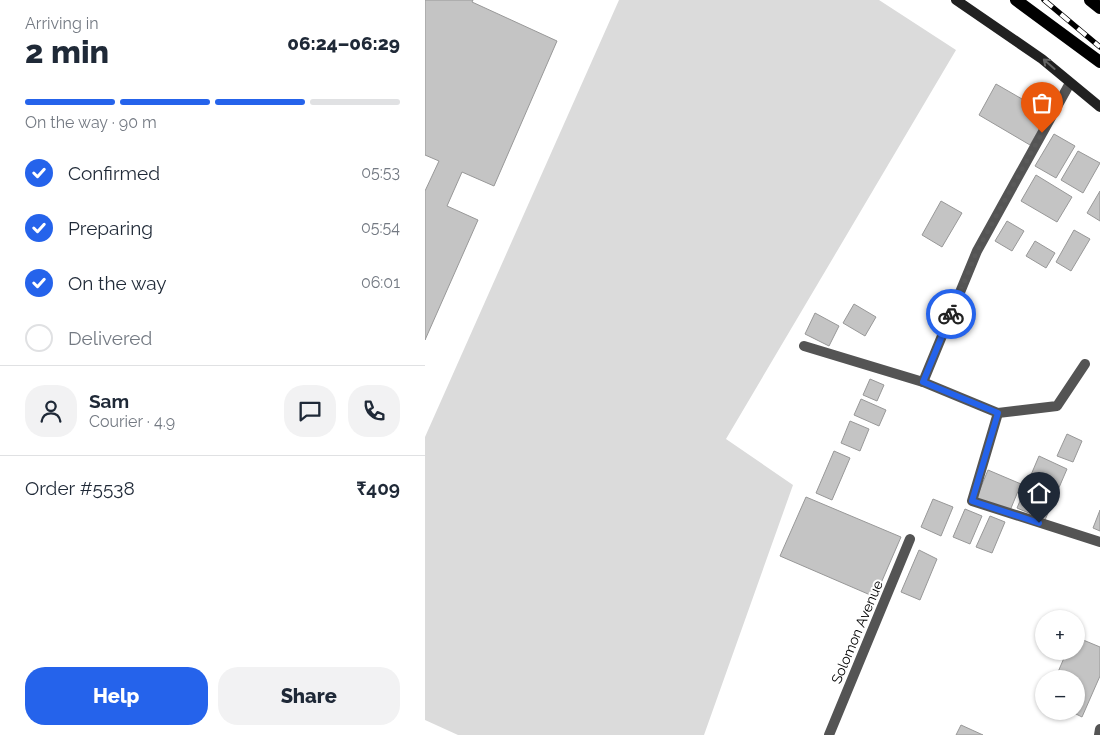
<!DOCTYPE html>
<meta charset="utf-8">
<style>
:root{--surface:#fff;--page:#f2f2f3;--text:#1f2937;--muted:#747a83;--line:#e0e1e3;--accent:#2563eb}
body{margin:0;font-family:Raleway,sans-serif;background:var(--page);color:var(--text);height:100vh;display:flex;flex-direction:column;font-size:19px;white-space:nowrap}
*{box-sizing:border-box;margin:0}
p{font-size:16px;color:var(--muted)}
.icon{flex:none;width:28px;height:28px;fill:none;stroke:currentColor;stroke-width:2;stroke-linecap:round;stroke-linejoin:round}
.map{position:relative;flex:1;overflow:hidden}
.details{display:flex;flex-direction:column;background:var(--surface);width:425px}
.details>*{flex:none}
.buttons{position:absolute;left:610px;top:610px;display:grid;gap:10px}
.buttons a{display:grid;place-items:center;width:50px;height:50px;border-radius:50%;background:var(--surface);box-shadow:0 1px 4px #0004;font-size:25px}
.pin{position:absolute;display:grid;place-items:center;width:42px;height:42px;color:#fff;margin:-51px -21px;border-radius:50% 50% 50% 0;rotate:-45deg;box-shadow:0 0 5px #0007}
.pin .icon{rotate:45deg}
.courier{position:absolute;display:grid;place-items:center;width:50px;height:50px;margin:-25px;border:4px solid #2563eb;border-radius:50%;background:#fff;color:#222;box-shadow:0 1px 6px #0007}
.overview em{font-style:normal;font-weight:800}
.overview div{display:flex;flex-direction:column-reverse}
.overview{display:flex;align-items:center;justify-content:space-between;height:85px;padding:0 25px}
h1{font-size:32px;font-weight:800;line-height:38px}
.bar{display:grid;grid-template-columns:repeat(4,1fr);gap:8px 5px;align-content:center;height:60px;padding:0 25px}
.bar i{height:6px;border-radius:4px;background:var(--line)}
.bar .on{background:var(--accent)}
.bar p{grid-column:span 4}
.line{display:flex;align-items:center;gap:12px;padding:0 25px;border-top:1px solid var(--line)}
.line div{flex:1}
.round{display:grid;place-items:center;flex:none;width:52px;height:52px;border-radius:20px;background:var(--page)}
ol{padding:0 25px;list-style:none}
li{display:flex;align-items:center;gap:15px;height:55px}
li p{margin-inline-start:auto}
li .icon{padding:5px;border-radius:50%;background:var(--accent);color:#fff;stroke-width:4}
li:last-child{color:var(--muted)}
li i{width:28px;height:28px;border:2px solid var(--line);border-radius:50%}
.cta{display:flex;gap:10px;margin-top:auto;padding:10px 25px}
.cta a{flex:1;height:58px;border-radius:20px;background:var(--accent);color:#fff;font-size:20px;font-weight:800;line-height:58px;text-align:center}
.cta a+a{background:var(--page);color:var(--text)}
main{display:flex;flex:1;min-height:0}
.map>svg:first-child{display:block}
</style>
<main>
<section class="details">
<div class="overview"><div><h1>2 min</h1><p>Arriving in</p></div><em>06:24–06:29</em></div>
<div class="bar"><i class="on"></i><i class="on"></i><i class="on"></i><i></i><p>On the way · 90 m</p></div>
<ol>
<li><svg class="icon" aria-label="check" viewBox="0 0 24 24"><path d="M5 12l5 5 9-10"/></svg>Confirmed<p>05:53</p></li>
<li><svg class="icon" aria-label="check" viewBox="0 0 24 24"><path d="M5 12l5 5 9-10"/></svg>Preparing<p>05:54</p></li>
<li><svg class="icon" aria-label="check" viewBox="0 0 24 24"><path d="M5 12l5 5 9-10"/></svg>On the way<p>06:01</p></li>
<li><i></i>Delivered</li>
</ol>
<div class="line" style="height:90px"><a class="round"><svg class="icon" aria-label="person" viewBox="0 0 24 24"><circle cx="12" cy="8" r="4"/><path d="M4 21q1-7 8-7t8 7"/></svg></a><div><b>Sam</b><p>Courier · 4.9</p></div><a class="round"><svg class="icon" aria-label="chat" viewBox="0 0 24 24"><path d="M4 5h16v11H9l-5 4z"/></svg></a><a class="round"><svg class="icon" aria-label="phone" viewBox="0 0 24 24"><path d="M5 4h4l2 5-3 2q2 4 5 5l2-3 5 2v4C11 20 4 13 5 4z"/></svg></a></div>
<div class="line" style="height:65px"><div>Order #5538</div><b>₹409</b></div>
<div class="cta"><a>Help</a><a>Share</a></div>
</section>
<div class="map">
<svg width="675" height="735" viewBox="0 0 675 735">
<rect width="100%" height="100%" fill="#fff"/>
<path fill="#dbdbdb" d="M194,0h260l77,50 -230,389 67,46 -89,250h-246l-33,-15v-283z"/>
<g fill="#c4c4c4" stroke="#989898">
<path d="M0,0h48l-1,2 85,39 -63,145 -32,-14 -15,34 31,14 -53,120v-149l14,-30 -14,-6z"/>
<path d="M571,84l52,30 -18,31 -51,-30z"/>
<path d="M629,134l21,12 -19,32 -21,-12z"/>
<path d="M653,151l22,12 -17,30 -22,-13z"/>
<path d="M611,175l36,22 -15,25 -36,-21z"/>
<path d="M675,191v30l-13,-8z"/>
<path d="M516,201l21,12 -20,34 -20,-12z"/>
<path d="M582,221l17,10 -12,20 -17,-10z"/>
<path d="M649,230l16,9 -19,32 -15,-9z"/>
<path d="M610,241l20,12 -9,15 -20,-12z"/>
<path d="M429,304l22,13 -11,19 -22,-13z"/>
<path d="M390,313l24,13 -10,20 -24,-12z"/>
<path d="M445,379l14,6 -7,16 -14,-6z"/>
<path d="M436,399l25,11 -7,16 -25,-11z"/>
<path d="M425,421l19,8 -9,22 -19,-8z"/>
<path d="M642,434l15,7 -9,21 -16,-6z"/>
<path d="M409,451l16,7 -18,42 -16,-7z"/>
<path d="M614,456l28,13 -22,51 -28,-12z"/>
<path d="M563,470l33,14 -12,29 -33,-14z"/>
<path d="M381,497l95,40 -26,60 -95,-41z"/>
<path d="M508,499l20,8 -12,29 -20,-9z"/>
<path d="M540,509l17,7 -12,28 -17,-7z"/>
<path d="M675,510v21l-7,-3z"/>
<path d="M565,516l15,6 -13,31 -16,-6z"/>
<path d="M494,550l18,9 -17,41 -19,-8z"/>
<path d="M651,637l24,10v29l-18,41 -12,-6h6v-32h-21l12,-28h9z"/>
<path d="M536,725l22,10h-27z"/>
</g>
<g fill="none" stroke-linecap="round" stroke-linejoin="round">
<path stroke="#545454" stroke-width="10" d="M573,413l59,-7 28,-42"/>
<g stroke="#545454" stroke-width="10">
<path d="M379,346l119,36 54,-131 93,-168"/>
<path d="M498,382l75,31 -26,88 128,41"/>
<path d="M404,735l81,-196"/>
<path d="M674,735l1,-6"/>
</g>
<path stroke="#212121" stroke-width="10" d="M531,0l86,59 58,48"/>
<g stroke="#000" stroke-width="12">
<path d="M591,0l84,62"/>
<path d="M665,0l10,8"/>
</g>
<g stroke="#000" stroke-width="5.5">
<path id="rail" d="M619,0l56,47"/>
</g>
<use href="#rail" stroke="#fff" stroke-width="4" stroke-dasharray="11" stroke-linecap="butt"/>
</g>
<defs><path id="oneway-shaft" d="M-6 0H5M1.5-3L5.5 0L1.5 3" fill="none" stroke-width="1.6" stroke-linecap="round" stroke-linejoin="round" transform="scale(1.25)"/></defs>
<use stroke="#646464" href="#oneway-shaft" transform="translate(624 64) rotate(-139)"/>
<g fill="none" stroke-linecap="round" stroke-linejoin="round">
<path stroke="#595959" stroke-width="5" stroke-dasharray="0 9" d="M526,314l26,-63 65,-118"/>
<path stroke="#2563eb" stroke-width="6" d="M526,314l-28,68 75,31 -26,88 67,22"/>
</g>
<g text-anchor="middle" stroke-width="4" stroke-linejoin="round" paint-order="stroke">
<g font-size="14" fill="#000" stroke="#fff">
<text transform="translate(432 632) rotate(-67)" y="5">Solomon Avenue</text>
</g>
</g>
</svg>
<div class="buttons">
<a>+</a>
<a>−</a>
</div>
<div class="pin" style="left:617px;top:133px;background:#ea580c"><svg class="icon" aria-label="bag" viewBox="0 0 24 24"><path d="M5 8h14l-1 12H6zM9 8a3 3 0 0 1 6 0"/></svg></div>
<div class="pin" style="left:614px;top:523px;background:#1f2937"><svg class="icon" aria-label="home" viewBox="0 0 24 24"><path d="M3 11l9-7 9 7M6 9v11h12V9"/></svg></div>
<div class="courier" style="left:526px;top:314px"><svg class="icon" aria-label="bike" viewBox="0 0 24 24"><circle cx="6" cy="16" r="4"/><circle cx="18" cy="16" r="4"/><path d="M6 16l4-8h5l3 8M10 8l3 8H6M13 5h3"/></svg></div>
</div>
</main>
